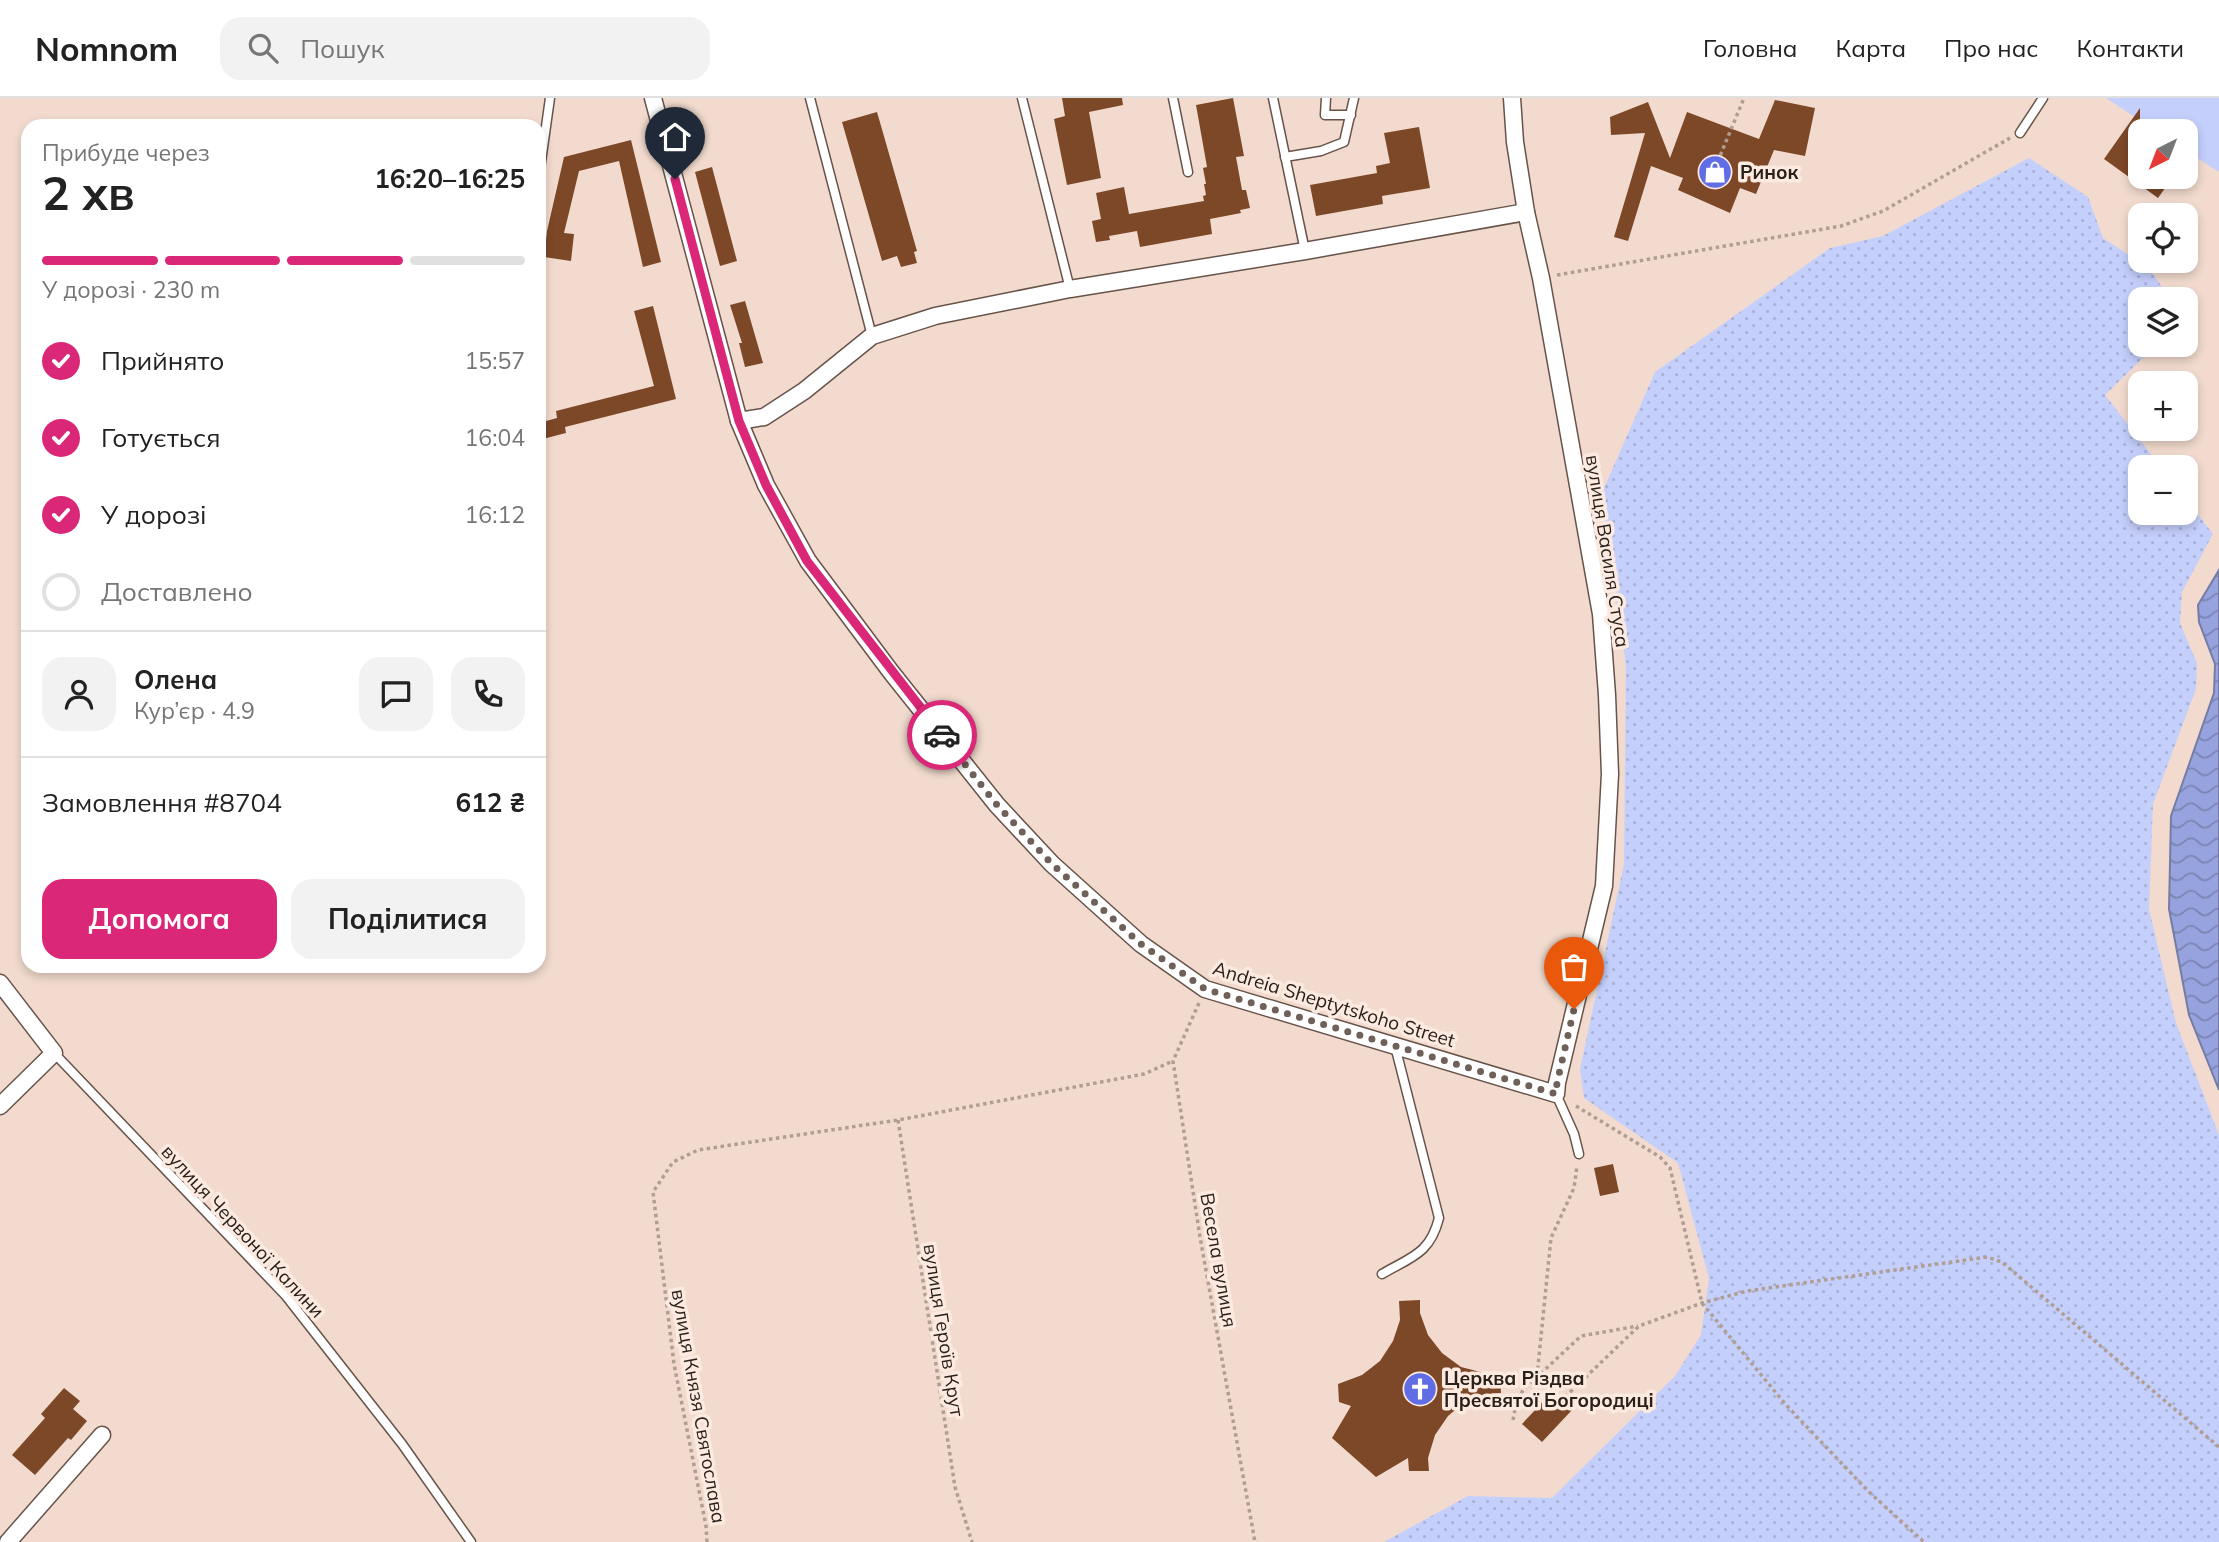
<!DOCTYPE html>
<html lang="uk">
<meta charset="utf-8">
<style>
:root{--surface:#fff;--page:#f2f2f2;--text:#222;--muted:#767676;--line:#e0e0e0;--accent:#db2777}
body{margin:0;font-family:Mulish,sans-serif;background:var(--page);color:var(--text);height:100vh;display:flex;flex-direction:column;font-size:26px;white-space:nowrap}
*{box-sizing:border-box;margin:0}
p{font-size:23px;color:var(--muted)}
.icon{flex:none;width:38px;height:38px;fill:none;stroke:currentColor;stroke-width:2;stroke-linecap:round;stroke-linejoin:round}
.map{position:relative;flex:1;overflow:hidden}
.drawer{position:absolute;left:21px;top:21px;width:525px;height:854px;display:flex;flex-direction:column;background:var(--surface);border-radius:21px;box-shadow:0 4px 10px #0003}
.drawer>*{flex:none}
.needle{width:46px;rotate:222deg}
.fabs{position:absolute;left:2128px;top:21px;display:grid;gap:14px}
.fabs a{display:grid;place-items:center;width:70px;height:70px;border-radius:14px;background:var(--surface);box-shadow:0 4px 10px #0003;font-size:35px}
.pin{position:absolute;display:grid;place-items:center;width:60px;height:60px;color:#fff;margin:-72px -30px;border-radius:50% 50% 50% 0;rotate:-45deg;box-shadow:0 0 7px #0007}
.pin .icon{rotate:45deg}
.courier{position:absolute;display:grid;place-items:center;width:70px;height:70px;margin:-35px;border:5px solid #db2777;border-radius:50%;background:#fff;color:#222;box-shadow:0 2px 9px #0007}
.headline em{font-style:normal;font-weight:700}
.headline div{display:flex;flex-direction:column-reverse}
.headline{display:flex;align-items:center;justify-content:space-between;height:119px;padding:0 21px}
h1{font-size:46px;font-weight:700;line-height:52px}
.bar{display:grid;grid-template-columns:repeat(4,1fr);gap:10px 7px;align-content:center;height:84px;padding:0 21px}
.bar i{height:9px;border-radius:5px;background:var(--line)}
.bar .selected{background:var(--accent)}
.bar p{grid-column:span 4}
.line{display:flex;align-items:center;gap:18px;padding:0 21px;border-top:2px solid var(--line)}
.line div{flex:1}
.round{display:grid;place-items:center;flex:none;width:74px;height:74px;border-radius:21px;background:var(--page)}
ol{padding:0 21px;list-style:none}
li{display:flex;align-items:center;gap:21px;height:77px}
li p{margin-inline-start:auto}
li .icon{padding:7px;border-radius:50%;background:var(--accent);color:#fff;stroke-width:4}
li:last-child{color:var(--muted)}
li i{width:38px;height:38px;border:4px solid var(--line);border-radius:50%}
.cta{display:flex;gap:14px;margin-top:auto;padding:14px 21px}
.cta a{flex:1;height:80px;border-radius:21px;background:var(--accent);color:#fff;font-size:28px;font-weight:700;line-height:80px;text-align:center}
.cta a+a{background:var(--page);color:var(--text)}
header{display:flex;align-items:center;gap:42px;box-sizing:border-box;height:98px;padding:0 35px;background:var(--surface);border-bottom:2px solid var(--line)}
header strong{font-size:33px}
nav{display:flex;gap:38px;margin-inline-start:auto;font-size:24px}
.search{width:490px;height:63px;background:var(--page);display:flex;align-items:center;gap:18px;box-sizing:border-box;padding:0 24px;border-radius:21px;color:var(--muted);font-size:26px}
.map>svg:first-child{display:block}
</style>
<header>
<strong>Nomnom</strong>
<div class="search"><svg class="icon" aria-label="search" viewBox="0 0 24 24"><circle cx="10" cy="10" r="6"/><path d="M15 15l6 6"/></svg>Пошук</div>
<nav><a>Головна</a><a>Карта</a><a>Про нас</a><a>Контакти</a></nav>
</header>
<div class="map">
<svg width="2219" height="1444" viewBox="0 0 2219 1444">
<defs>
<pattern id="garden-dots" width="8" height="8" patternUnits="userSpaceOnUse" patternTransform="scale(1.75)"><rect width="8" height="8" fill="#c5cffb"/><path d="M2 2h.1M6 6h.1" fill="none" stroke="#a9b1d7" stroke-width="1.8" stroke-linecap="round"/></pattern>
<pattern id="water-waves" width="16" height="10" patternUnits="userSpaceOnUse" patternTransform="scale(1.75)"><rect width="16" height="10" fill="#97a3de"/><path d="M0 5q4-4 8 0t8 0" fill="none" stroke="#7b84b3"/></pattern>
</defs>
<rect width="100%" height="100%" fill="#f2dbce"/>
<path fill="#c5cffb" d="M2106,0h113v74l-33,-21v-20h-30z"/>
<path fill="url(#garden-dots)" d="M2029,60l59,39 15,41 46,30 21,31h-30v46h16l-51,50 56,72h-21v46h46v-14l27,35 -31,58 -2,31 17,40 -1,26 -43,115 -4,105 27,114 43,112v407h-835l84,-46 84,2 123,-122 26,-41 8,-57 -31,-115 -94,-65 -4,-29 44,-205 2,-199 -25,-170 54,-123 175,-124 53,-12z"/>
<path fill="url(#water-waves)" stroke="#767ca4" stroke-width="2" d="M2219,472v520l-30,-75 -20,-106 2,-93 43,-123 1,-29 -16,-42 -1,-17z"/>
<g fill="#7d4827">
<path d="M1062,0h60l1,7 -34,7 12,66 -34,7 -13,-66 11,-3z"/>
<path d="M1233,0l11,58 -8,1 6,33h4l4,18 -10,2 1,3 -31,6 2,15 -72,13 -3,-16 -28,5 1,4 -14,2 -4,-21 9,-2 -5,-26 28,-6 5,27 75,-13 -1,-5 3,-1 -2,-11h2l-3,-16 4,-1 -11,-62z"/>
<path d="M1775,2l40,8 -10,48 -31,-6 -18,44 -16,-6 -10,25 -52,-23 5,-12 -32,-12 -23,75 -14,-4 31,-104 -34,2 -1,-18 38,-15 22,56 17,-46 72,27z"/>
<path d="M2140,10v69h33l-15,21 -54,-39z"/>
<path d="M877,14l40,139 -3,1 3,11 -16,4 -4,-11 -15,5 -40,-139z"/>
<path d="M1419,29l11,61 -48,8 1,8 -67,12 -6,-31 67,-12 -1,-7 14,-3 -6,-30z"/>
<path d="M631,42l30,122 -18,5 -24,-106 -40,10 -15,62 10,1 -3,27 -27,-4 3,-26 17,-74z"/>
<path d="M712,69l25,94 -17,5 -25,-94z"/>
<path d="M745,203l18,62 -18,4 -6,-24h3l-12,-38z"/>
<path d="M653,208l23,93 -111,28 1,6 -27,7v-17l18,-5 -1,-7 98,-25 -20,-75z"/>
<path d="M1613,1066l6,28 -19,4 -6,-28z"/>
<path d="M1420,1202v13l8,22 14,18 19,14 23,6 16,2 1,18 -13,1 -22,7 -18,15 -13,19 -7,23 1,13h-20l-1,-13 -32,19 -44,-39 19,-32 -12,-4 -1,-18 24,-9 18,-14 13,-20 7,-21 -1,-19z"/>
<path d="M64,1290l16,13 -7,8 14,12 -16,19 -3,-2 -33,37 -23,-20 33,-37 -4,-4z"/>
<path d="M1552,1294l20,18 -30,32 -20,-18z"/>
</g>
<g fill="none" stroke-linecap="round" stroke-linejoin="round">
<g stroke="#675349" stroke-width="11">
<g id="service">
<path d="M810,0l62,238"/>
<path d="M1022,0l48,191"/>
<path d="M1173,0l15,74"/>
<path d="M1273,0l32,153"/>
<path d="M1326,0l-1,17h26"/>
<path d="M2020,35l23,-35"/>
<path d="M1285,59l36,-6 23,-9 10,-44"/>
<path d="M539,78l11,-78"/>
<path d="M54,955l232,243 116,148 69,98"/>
<path d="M1556,996l18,40 5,20"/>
<path d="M1382,1176c29,-17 48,-20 57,-56l-44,-172"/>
</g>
</g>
<g stroke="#675349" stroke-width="19">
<g id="minor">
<path d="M653,0l86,323 27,64 42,76 83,111 106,133 55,59 89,80 64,45 351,105 1,-11 47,-197 6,-112 -3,-79 -6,-81 -60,-336 -15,-66 -11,-70 -3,-44"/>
<path d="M739,323l25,-4 40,-26 68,-55 63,-20 135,-27 235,-38 221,-39"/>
<path d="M0,885l54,70 -54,53"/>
<path d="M8,1444l94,-107"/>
</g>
</g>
<g stroke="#b09d93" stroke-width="3.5" stroke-dasharray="3.5 3.5" stroke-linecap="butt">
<path d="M1715,70l29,-70"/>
<path d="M1557,177l284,-49 42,-15 127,-73"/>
<path d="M1199,905l-26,58 27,176 55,305"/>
<path d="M1576,1008l84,51 10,11 32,135 84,102 82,86 56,51"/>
<path d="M898,1022l57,367 17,55"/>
<path d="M1537,1278l14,-138 23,-50 3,-22"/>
<path d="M1565,1299l74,-71 63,-23 45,-12 240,-34 15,5 217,185"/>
<path d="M1513,1322l3,-16 7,-14 58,-54 57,-10"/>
<path d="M707,1444l-1,-16 -32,-162 -21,-172 20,-30 25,-12 200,-30 246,-46 29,-13"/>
</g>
<use href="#service" stroke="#fff" stroke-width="8"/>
<use href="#minor" stroke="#fff" stroke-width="16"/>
</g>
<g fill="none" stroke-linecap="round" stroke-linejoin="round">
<path stroke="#6f615a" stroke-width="7" stroke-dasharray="0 12.6" d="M942,637l55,70 55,59 89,80 64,45 351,105 1,-11 17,-74"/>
<path stroke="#db2777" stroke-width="9" d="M675,81l64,242 27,64 41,76 135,174"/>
</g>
<defs>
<g id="shop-disc" transform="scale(1.75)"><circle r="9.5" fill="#616de5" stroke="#fce9df"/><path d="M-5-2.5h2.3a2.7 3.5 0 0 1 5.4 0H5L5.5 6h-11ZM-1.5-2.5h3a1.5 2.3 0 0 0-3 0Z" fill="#fff"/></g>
<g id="church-disc" transform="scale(1.75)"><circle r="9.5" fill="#616de5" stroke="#fce9df"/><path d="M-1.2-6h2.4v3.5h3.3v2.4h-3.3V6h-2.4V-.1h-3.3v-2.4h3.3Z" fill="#fff"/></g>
</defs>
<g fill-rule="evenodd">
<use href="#shop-disc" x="1715" y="74"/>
<use href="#church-disc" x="1420" y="1291"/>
</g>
<g text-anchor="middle" stroke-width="7" stroke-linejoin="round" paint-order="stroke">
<g font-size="19" font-weight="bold" fill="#28201b" stroke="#fce9df" text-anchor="start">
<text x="1740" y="81">Ринок</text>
<text x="1444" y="1287">Церква Різдва<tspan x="1444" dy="22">Пресвятої Богородиці</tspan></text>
</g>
<g font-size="19" fill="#28201b" stroke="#fce9df">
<text transform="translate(1608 453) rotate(81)" y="7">вулиця Василя Стуса</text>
<text transform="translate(1334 906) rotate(17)" y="7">Andreia Sheptytskoho Street</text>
<text transform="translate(243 1133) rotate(47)" y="7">вулиця Червоної Калини</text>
<text transform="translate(1219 1162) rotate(80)" y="7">Весела вулиця</text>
<text transform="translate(944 1232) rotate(81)" y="7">вулиця Героїв Крут</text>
<text transform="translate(699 1308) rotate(80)" y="7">вулиця Князя Святослава</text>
</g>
</g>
</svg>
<div class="fabs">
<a><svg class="needle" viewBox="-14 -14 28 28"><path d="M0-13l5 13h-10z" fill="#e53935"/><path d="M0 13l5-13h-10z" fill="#767676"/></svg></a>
<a><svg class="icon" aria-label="locate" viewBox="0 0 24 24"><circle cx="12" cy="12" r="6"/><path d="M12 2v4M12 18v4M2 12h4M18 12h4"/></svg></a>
<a><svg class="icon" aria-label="layers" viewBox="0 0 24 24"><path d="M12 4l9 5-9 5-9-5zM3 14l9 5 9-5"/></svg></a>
<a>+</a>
<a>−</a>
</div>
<div class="pin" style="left:1574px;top:911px;background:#ea580c"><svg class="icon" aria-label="bag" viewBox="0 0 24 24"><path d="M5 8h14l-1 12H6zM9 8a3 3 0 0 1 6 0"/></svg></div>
<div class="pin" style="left:675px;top:81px;background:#1f2937"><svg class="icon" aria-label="home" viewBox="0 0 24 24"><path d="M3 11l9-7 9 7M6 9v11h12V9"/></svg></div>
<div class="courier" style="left:942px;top:637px"><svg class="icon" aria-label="car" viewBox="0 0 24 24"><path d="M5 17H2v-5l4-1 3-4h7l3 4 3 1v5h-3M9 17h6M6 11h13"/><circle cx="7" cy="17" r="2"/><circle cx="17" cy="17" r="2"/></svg></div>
<section class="drawer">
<div class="headline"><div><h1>2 хв</h1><p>Прибуде через</p></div><em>16:20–16:25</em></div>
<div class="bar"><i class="selected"></i><i class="selected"></i><i class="selected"></i><i></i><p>У дорозі · 230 m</p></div>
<ol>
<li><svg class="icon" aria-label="check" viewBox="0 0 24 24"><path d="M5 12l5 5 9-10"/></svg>Прийнято<p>15:57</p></li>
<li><svg class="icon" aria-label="check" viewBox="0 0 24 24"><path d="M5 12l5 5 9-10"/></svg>Готується<p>16:04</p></li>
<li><svg class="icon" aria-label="check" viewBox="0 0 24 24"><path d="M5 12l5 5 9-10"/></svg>У дорозі<p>16:12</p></li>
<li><i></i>Доставлено</li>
</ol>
<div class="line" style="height:126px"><a class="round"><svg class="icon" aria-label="person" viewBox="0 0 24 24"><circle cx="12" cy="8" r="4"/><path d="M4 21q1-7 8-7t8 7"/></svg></a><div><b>Олена</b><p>Кур’єр · 4.9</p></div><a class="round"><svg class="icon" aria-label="chat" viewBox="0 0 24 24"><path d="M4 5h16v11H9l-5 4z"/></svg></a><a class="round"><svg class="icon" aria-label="phone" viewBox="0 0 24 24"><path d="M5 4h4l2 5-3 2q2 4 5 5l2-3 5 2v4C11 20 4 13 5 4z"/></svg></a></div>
<div class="line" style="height:91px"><div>Замовлення #8704</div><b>612 ₴</b></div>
<div class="cta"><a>Допомога</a><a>Поділитися</a></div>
</section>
</div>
